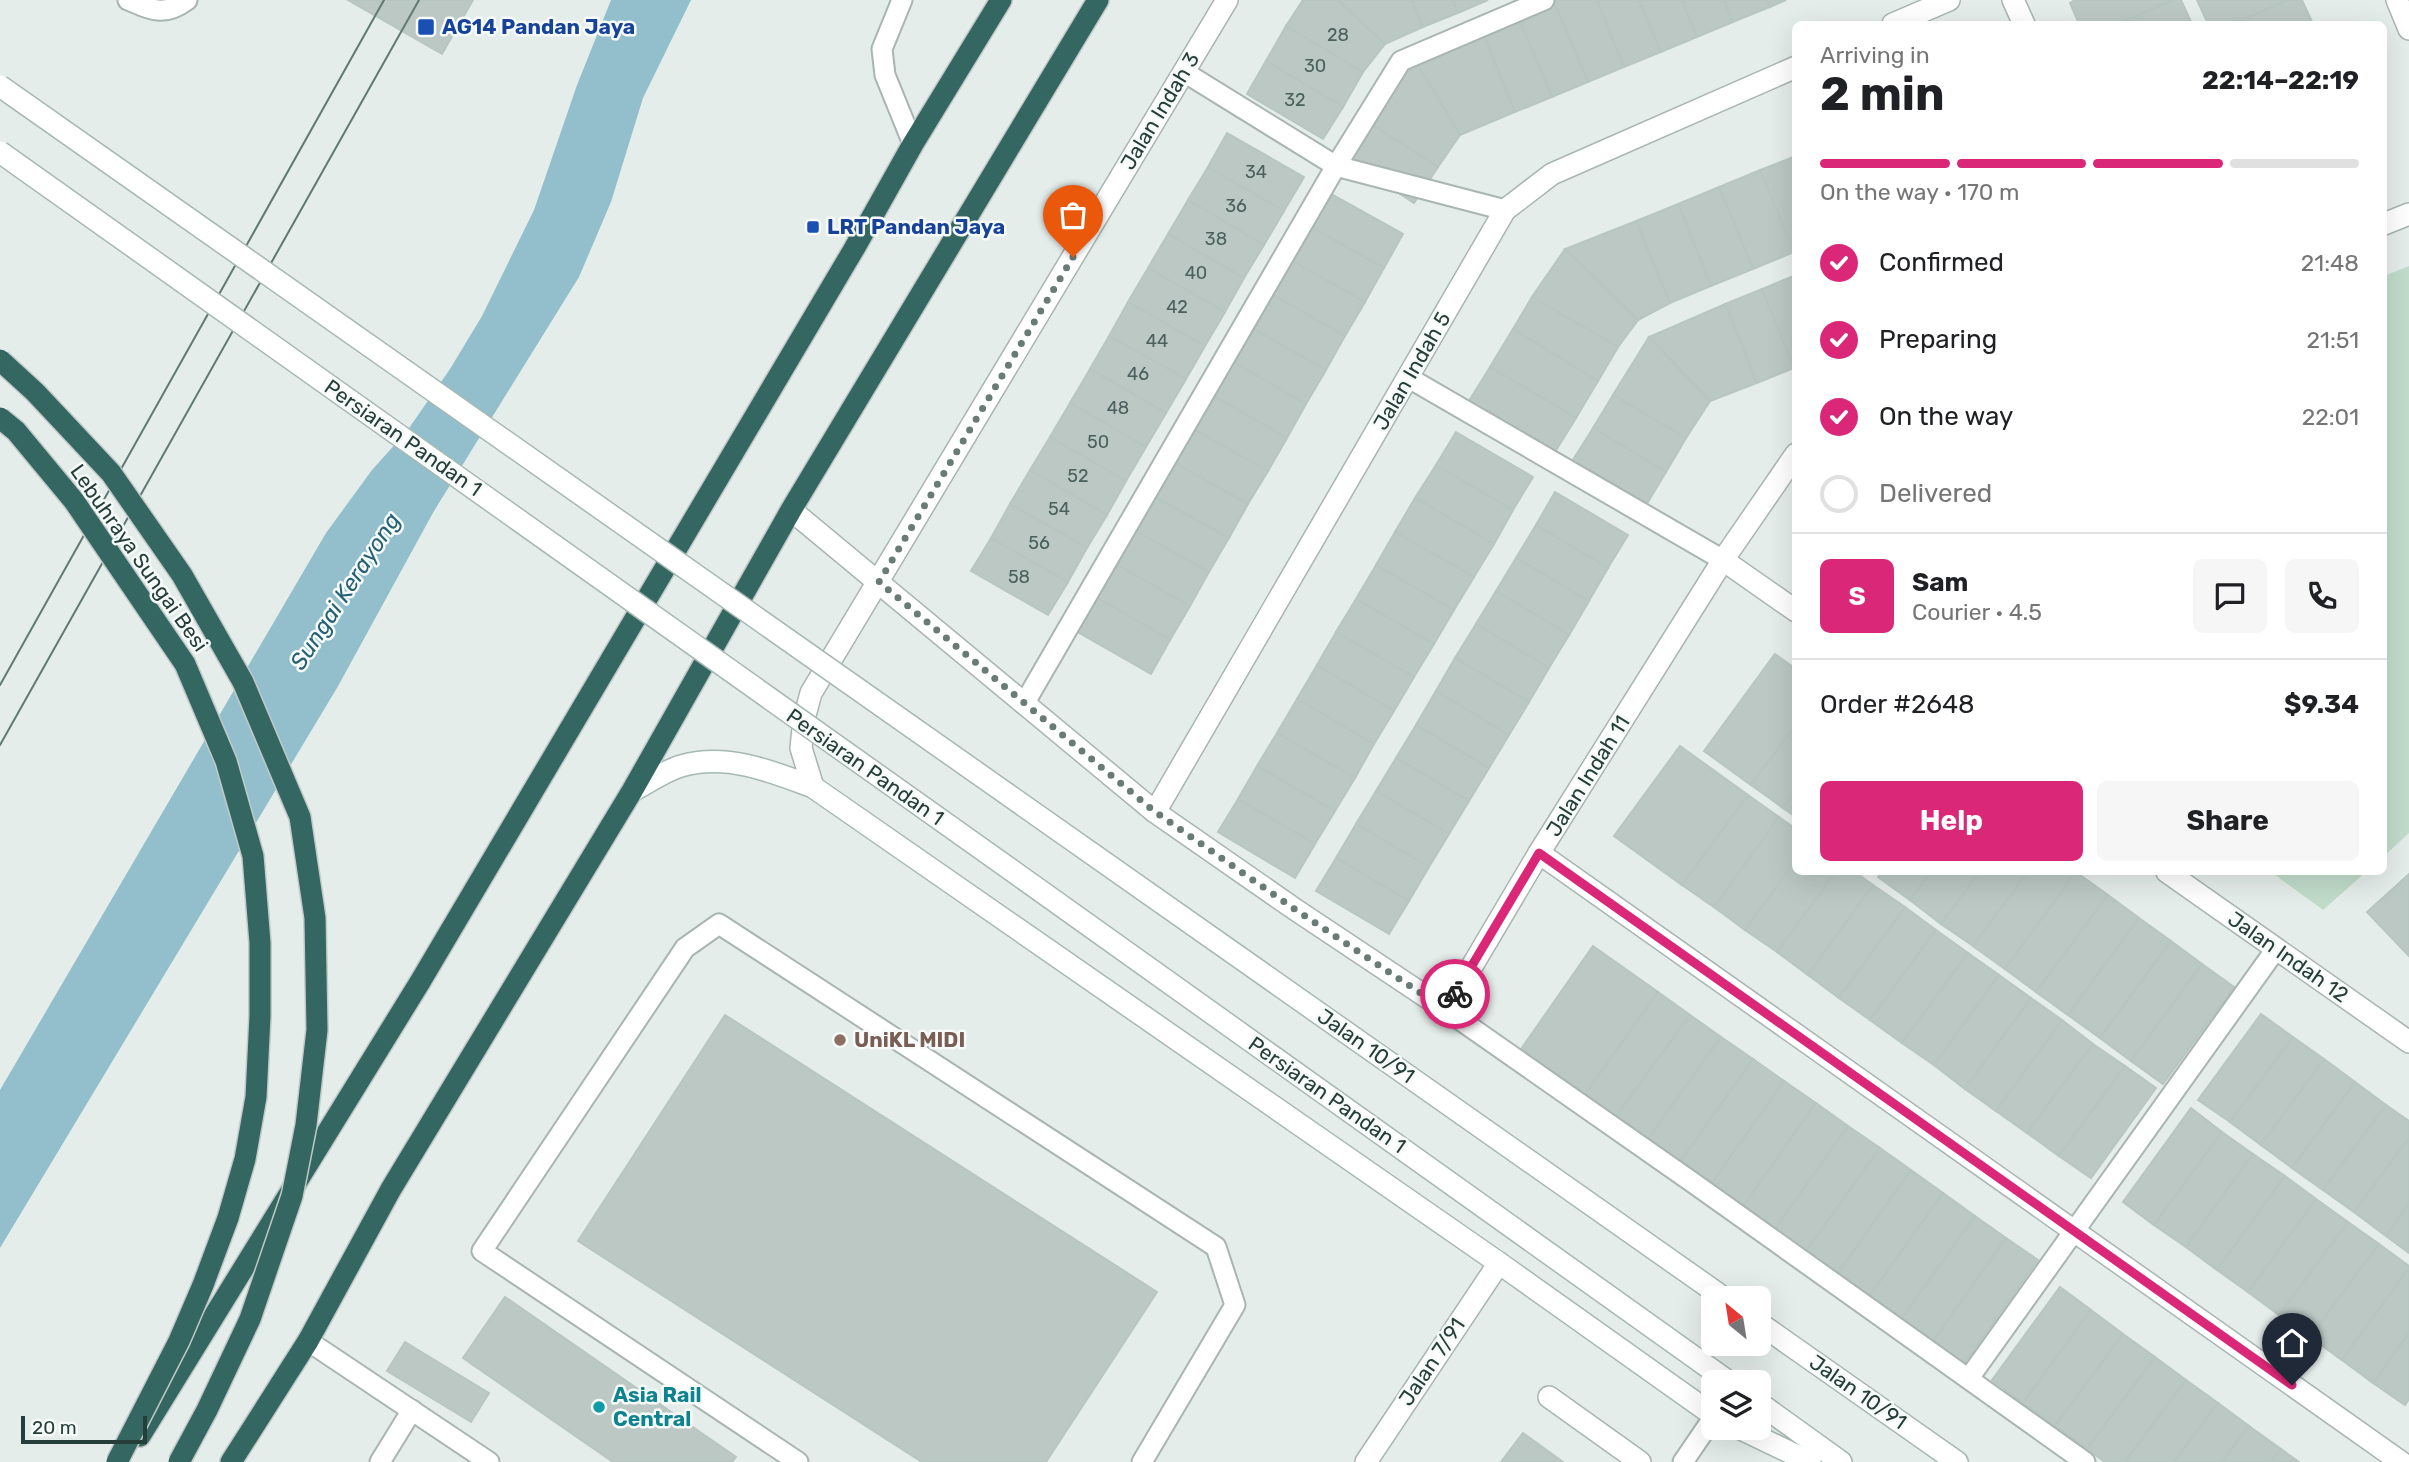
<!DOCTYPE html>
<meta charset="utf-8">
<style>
:root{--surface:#fff;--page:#f6f6f6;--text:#202124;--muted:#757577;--line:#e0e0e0;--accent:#db2777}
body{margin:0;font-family:Rubik,sans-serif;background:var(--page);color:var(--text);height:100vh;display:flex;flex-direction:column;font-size:26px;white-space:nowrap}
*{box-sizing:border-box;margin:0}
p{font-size:23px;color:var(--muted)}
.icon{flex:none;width:38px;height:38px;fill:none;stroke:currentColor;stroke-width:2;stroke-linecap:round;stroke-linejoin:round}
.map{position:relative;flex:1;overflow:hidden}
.details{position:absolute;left:1792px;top:21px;width:595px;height:854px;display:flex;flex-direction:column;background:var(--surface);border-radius:10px;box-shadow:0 7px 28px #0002}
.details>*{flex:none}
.needle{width:46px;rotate:330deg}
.buttons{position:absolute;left:1701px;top:1286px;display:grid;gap:14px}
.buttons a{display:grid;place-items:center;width:70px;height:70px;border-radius:10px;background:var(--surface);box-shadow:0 7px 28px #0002;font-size:35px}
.scale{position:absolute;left:21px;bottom:18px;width:126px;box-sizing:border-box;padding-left:7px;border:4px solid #263e39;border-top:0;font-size:19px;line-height:24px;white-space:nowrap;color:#263e39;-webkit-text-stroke:5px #f6faf8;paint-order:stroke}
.pin{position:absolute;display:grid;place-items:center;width:60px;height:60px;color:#fff;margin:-72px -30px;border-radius:50% 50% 50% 0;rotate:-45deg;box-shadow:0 0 7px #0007}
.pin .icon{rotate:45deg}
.courier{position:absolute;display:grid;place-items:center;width:70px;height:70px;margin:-35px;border:5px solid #db2777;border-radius:50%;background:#fff;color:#222;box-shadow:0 2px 9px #0007}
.headline em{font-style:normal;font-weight:700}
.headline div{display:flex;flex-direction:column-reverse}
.headline{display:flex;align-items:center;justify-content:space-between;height:119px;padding:0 28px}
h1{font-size:46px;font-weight:700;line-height:52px}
.bar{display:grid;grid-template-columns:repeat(4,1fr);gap:10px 7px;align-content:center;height:84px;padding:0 28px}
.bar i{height:9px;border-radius:5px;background:var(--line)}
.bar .active{background:var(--accent)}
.bar p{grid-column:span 4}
.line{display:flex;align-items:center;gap:18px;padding:0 28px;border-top:2px solid var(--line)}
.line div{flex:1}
.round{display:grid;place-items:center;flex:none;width:74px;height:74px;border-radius:10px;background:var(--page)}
ol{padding:0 28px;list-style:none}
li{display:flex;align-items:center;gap:21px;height:77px}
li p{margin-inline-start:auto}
li .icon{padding:7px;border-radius:50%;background:var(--accent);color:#fff;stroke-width:4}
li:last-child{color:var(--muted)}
li i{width:38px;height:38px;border:4px solid var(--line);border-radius:50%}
.button{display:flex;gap:14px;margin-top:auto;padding:14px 28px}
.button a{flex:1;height:80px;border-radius:10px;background:var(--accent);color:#fff;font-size:28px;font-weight:700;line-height:80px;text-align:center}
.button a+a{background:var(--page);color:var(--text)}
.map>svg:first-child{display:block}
</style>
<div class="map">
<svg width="2409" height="1462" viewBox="0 0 2409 1462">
<rect width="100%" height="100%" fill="#e5edea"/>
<g fill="#c1dcca">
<path d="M2409,266v567l-25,23v-580z"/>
<path d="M2271,872h95l-43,38z"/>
</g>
<path fill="#93bfcd" d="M611,0h80l-48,98 -32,104 -32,75 -145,234 -97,177 -337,560v-158l326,-557 46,-63 35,-39 43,-62 32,-53 52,-106 43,-125z"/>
<g fill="#bbc8c4" stroke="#b8c6c2" stroke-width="2">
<path d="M348,0h125l-31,54z"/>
<path d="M1303,0h35l47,44 -22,28 -77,-46z"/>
<path d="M1338,0h74l11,27 -38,17z"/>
<path d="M1412,0h41l5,13 -35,14z"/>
<path d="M1453,0h35l-30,13z"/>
<path d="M1558,0h39l27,67 -36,15 -34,-80z"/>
<path d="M1597,0h42l22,52 -37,15z"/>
<path d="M1639,0h43l15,37 -36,15z"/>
<path d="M1682,0h42l9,22 -36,15z"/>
<path d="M1724,0h43l3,7 -37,15z"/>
<path d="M1767,0h19l-16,7z"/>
<path d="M2075,0h98l-54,24h-40l-9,-21z"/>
<path d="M2173,0h8l11,24h-73z"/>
<path d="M2197,0h91l-55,24h-25z"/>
<path d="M2288,0h14l11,24h-80z"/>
<path d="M1554,2l34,80 -36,15 -34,-80z"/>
<path d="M1518,17l34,80 -37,15 -33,-81z"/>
<path d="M1286,26l77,46 -20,35 -77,-46z"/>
<path d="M1482,31l33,81 -55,23 -45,-75z"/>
<path d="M1415,60l45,75 -22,32 -68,-44z"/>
<path d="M1266,61l77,46 -20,32 -76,-45z"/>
<path d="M1370,123l68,44 -24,36 -68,-45z"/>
<path d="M1227,133l77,44 -20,34 -76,-44z"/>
<path d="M1796,156v95l-2,1 -34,-82z"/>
<path d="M1208,167l76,44 -20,34 -76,-45z"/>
<path d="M1760,170l34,82 -41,17 -34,-82z"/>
<path d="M1719,187l34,82 -42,17 -33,-82z"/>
<path d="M1326,191l77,43 -19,34 -77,-43z"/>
<path d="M1188,200l76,45 -20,33 -76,-44z"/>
<path d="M1678,204l33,82 -41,17 -34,-82z"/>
<path d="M1636,221l34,82 -32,17 -73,-71z"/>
<path d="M1307,225l77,43 -19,34 -78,-44z"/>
<path d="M1168,234l76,44 -19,34 -77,-44z"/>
<path d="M1565,249l73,71 -20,27 -86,-50z"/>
<path d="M1287,258l78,44 -20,34 -77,-44z"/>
<path d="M1148,268l77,44 -20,34 -77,-44z"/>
<path d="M1796,275v92l-2,1 -32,-79z"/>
<path d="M1762,289l32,79 -37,15 -32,-79z"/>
<path d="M1268,292l77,44 -19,34 -78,-44z"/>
<path d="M1532,297l86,50 -20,34 -85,-52z"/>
<path d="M1128,302l77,44 -19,33 -77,-43z"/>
<path d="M1725,304l32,79 -47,18 -61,-64z"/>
<path d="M1248,326l78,44 -20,34 -76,-44z"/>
<path d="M1513,329l85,52 -22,37 -86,-51z"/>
<path d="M1109,336l77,43 -20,34 -76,-44z"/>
<path d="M1649,337l61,64 -24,37 -73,-43z"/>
<path d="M1230,360l76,44 -19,34 -77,-44z"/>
<path d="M1490,367l86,51 -21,34 -86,-51z"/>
<path d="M1090,369l76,44 -20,34 -76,-44z"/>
<path d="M1210,394l77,44 -19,33 -77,-43z"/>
<path d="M1613,395l73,43 -20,34 -73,-44z"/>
<path d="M1070,403l76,44 -20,34 -76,-44z"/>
<path d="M1191,428l77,43 -20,33 -77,-43z"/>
<path d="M1593,428l73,44 -21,35 -74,-44z"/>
<path d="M1456,432l77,45 -20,33 -77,-45z"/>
<path d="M1050,437l76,44 -19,34 -77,-45z"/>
<path d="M1171,461l77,43 -19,34 -78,-43z"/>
<path d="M1436,465l77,45 -19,34 -79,-46z"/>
<path d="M1030,470l77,45 -20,33 -77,-44z"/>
<path d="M1555,492l73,43 -20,33 -72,-43z"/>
<path d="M1151,495l78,43 -20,34 -77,-43z"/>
<path d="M1415,498l79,46 -20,33 -79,-45z"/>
<path d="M1010,504l77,44 -19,34 -77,-44z"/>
<path d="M1536,525l72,43 -19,33 -73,-43z"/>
<path d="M1132,529l77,43 -19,34 -78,-44z"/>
<path d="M1395,532l79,45 -20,33 -78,-45z"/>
<path d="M991,538l77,44 -20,33 -77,-44z"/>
<path d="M1516,558l73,43 -20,34 -73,-44z"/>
<path d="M1112,562l78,44 -20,34 -76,-44z"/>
<path d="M1376,565l78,45 -20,34 -78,-45z"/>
<path d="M1496,591l73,44 -20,33 -73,-44z"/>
<path d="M1094,596l76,44 -19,34 -77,-44z"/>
<path d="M1356,599l78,45 -20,33 -78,-45z"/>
<path d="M1476,624l73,44 -20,34 -74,-44z"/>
<path d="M1336,632l78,45 -20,34 -77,-46z"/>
<path d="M1775,654l21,15v56l-45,60 -47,-34z"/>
<path d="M1455,658l74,44 -20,33 -73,-44z"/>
<path d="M1317,665l77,46 -20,33 -77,-45z"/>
<path d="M1436,691l73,44 -20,33 -73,-43z"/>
<path d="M1297,699l77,45 -19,34 -78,-45z"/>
<path d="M1416,725l73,43 -20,33 -73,-43z"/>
<path d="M1796,725v65l-13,18 -32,-23z"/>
<path d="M1277,733l78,45 -20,33 -78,-45z"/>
<path d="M1680,746l68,49 -66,90 -68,-49z"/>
<path d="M1396,758l73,43 -20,33 -73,-43z"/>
<path d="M1257,766l78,45 -20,33 -77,-45z"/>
<path d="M1796,790v27l-13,-9z"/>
<path d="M1376,791l73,43 -20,33 -73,-43z"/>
<path d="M1748,795l31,22 -65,90 -32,-22z"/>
<path d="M1238,799l77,45 -20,34 -77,-46z"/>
<path d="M1779,817l17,12v31l-51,70 -31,-23z"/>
<path d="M1356,824l73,43 -20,34 -73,-43z"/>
<path d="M1336,858l73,43 -20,33 -73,-43z"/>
<path d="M1796,860v12h40l-59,80 -32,-22z"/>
<path d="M1836,872h19l18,13 -65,90 -31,-23z"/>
<path d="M1882,872h49l-21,28 -32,-23z"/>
<path d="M1931,872h49l-39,52 -31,-24z"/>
<path d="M1980,872h48l-55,74 -32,-22z"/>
<path d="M2028,872h48l-71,97 -32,-23z"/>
<path d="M2076,872l32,23 -72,97 -31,-23z"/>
<path d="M2409,874v82l-42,-44z"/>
<path d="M1873,885l32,22 -66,91 -31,-23z"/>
<path d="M2108,895l31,23 -71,97 -32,-23z"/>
<path d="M1905,907l31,23 -66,90 -31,-22z"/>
<path d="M2139,918l32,23 -71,97 -32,-23z"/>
<path d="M1936,930l32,23 -66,90 -32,-23z"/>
<path d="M2171,941l31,23 -71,97 -31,-23z"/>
<path d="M1593,946l65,46 -75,105 -64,-45z"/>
<path d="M1968,953l31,22 -65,90 -32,-22z"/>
<path d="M2202,964l32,23 -71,97 -32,-23z"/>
<path d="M1999,975l32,23 -66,91 -31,-24z"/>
<path d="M1658,992l32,23 -76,104 -31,-22z"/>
<path d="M2031,998l31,22 -66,91 -31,-22z"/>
<path d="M2261,1014l32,23 -63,85 -32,-22z"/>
<path d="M725,1015l432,277 -111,170h-124l-344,-221z"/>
<path d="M1690,1015l31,22 -75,105 -32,-23z"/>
<path d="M2062,1020l31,24 -66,89 -31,-22z"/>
<path d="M1721,1037l32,22 -75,106 -32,-23z"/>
<path d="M2293,1037l31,22 -63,86 -31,-23z"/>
<path d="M2093,1044l32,22 -66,90 -32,-23z"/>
<path d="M1753,1059l31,22 -75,106 -31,-22z"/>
<path d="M2324,1059l31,23 -63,86 -31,-23z"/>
<path d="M2125,1066l31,22 -65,90 -32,-22z"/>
<path d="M1784,1081l32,22 -75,106 -32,-22z"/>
<path d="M2355,1082l31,23 -63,85 -31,-22z"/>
<path d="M1816,1103l32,23 -75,106 -32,-23z"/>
<path d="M2386,1105l23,16v17l-55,74 -31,-22z"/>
<path d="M2191,1108l31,24 -68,93 -31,-23z"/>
<path d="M1848,1126l32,22 -76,106 -31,-22z"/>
<path d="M2222,1132l31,22 -67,93 -32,-22z"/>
<path d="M2409,1138v65l-23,33 -32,-24z"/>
<path d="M1880,1148l31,22 -75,106 -32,-22z"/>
<path d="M2253,1154l32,22 -68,94 -31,-23z"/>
<path d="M1911,1170l32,23 -75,105 -32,-22z"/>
<path d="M2285,1176l31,23 -68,93 -31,-22z"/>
<path d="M1943,1193l32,23 -75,105 -32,-23z"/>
<path d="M2316,1199l32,23 -69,93 -31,-23z"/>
<path d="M2409,1203v50l-23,-17z"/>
<path d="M1975,1216l31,22 -74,105 -32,-22z"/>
<path d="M2348,1222l31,22 -69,93 -31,-22z"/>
<path d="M2006,1238l32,22 -75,105 -31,-22z"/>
<path d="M2379,1244l30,22v2l-67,92 -32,-23z"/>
<path d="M2409,1268v65l-36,50 -31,-23z"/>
<path d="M2060,1287l31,23 -68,93 -31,-23z"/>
<path d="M505,1297l231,160 -4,5h-119l-150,-104z"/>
<path d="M2091,1310l32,24 -68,92 -32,-23z"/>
<path d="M2409,1333v66l-4,6 -32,-22z"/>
<path d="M2123,1334l32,23 -68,92 -32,-23z"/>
<path d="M405,1342l84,51 -18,29 -84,-51z"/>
<path d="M2155,1357l31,23 -61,82h-20l-18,-13z"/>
<path d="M2186,1380l32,23 -44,59h-49z"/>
<path d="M2218,1403l31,23 -27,36h-48z"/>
<path d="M2249,1426l32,23 -10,13h-49z"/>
<path d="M1523,1433l40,29h-62z"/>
<path d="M2281,1449l18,13h-28z"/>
</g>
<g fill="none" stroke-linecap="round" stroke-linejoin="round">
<g stroke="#a8b5b1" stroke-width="23">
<g id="lane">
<path d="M128,0c24,10 36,17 59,0"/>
<path d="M902,0l-20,49 3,26 28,69"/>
<path d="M1184,72l152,94 169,44"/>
<path d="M1409,378l314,182"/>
<path d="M1024,704l312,-538 65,-105 143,-61"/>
<path d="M1446,1010l246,172 393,280"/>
<path d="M308,1341l181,121"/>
<path d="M1969,1378l307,-429"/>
<path d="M380,1462l32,-52"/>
<path d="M798,1462l-316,-211 203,-303 34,-24 497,323 19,58 -93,157"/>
<path d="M1683,1462l30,-44"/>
</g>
</g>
<g stroke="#a8b5b1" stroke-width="24">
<g id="street">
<path d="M2013,0l11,24"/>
<path d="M2397,0l12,29"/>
<path d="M1893,24l56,-24"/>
<path d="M2384,224l25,-10"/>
<path d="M791,510l364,302 141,98 150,100 93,-157 184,-293 73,-106"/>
<path d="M1723,560l73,51"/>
<path d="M813,787l-12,-39 3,-29 7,-26 416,-693"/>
<path d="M1155,812l350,-602 47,-36 244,-107"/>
<path d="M1539,853l862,609"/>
<path d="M2167,872l242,170"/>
<path d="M1549,1397l91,65"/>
<path d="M1366,1462l133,-199"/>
</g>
</g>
<g stroke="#a5b8b3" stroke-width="24">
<g id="secondary">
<path d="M632,791c16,-8 32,-20 49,-25 45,-13 90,5 132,21l686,476 214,152"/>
<path d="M1007,794l717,504"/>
<path d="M1007,867l722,515"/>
<path d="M1759,1323l198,139"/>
<path d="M1759,1403l82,59"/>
<path d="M1739,1428l71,34"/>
</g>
</g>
<g stroke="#c2c9c8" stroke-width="24">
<g id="highway">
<path d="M140,1436l280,-454 434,-733 59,-105 88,-144"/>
<path d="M231,1462l77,-121 83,-152 241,-398 159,-281 307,-510"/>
</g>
</g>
<use href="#lane" stroke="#fff" stroke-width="19"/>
<use href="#street" stroke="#fff" stroke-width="21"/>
<use href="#secondary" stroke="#fff" stroke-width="21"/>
<use href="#highway" stroke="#346761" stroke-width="21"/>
<g stroke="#617974" stroke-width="2">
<path d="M0,685l384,-685"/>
<path d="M0,745l419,-745"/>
</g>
<g stroke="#a5b8b3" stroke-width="24" stroke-linecap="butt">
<g id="secondary-bridge">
<path d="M0,86l1007,708"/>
<path d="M0,152l1007,715"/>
</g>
</g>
<g stroke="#c2c9c8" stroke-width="24" stroke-linecap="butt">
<g id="highway-bridge">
<path d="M0,360l35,32 76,81 71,102 61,107 57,135 15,101 2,112 -11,95 -14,71 -42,123 -43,91 -28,52"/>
<path d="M0,418l16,13 58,70 111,163 41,97 27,95 7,87v73l-4,81 -11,62 -17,59 -25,67 -24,56 -62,121"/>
</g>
</g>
<use href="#secondary-bridge" stroke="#fff" stroke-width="21"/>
<use href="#highway-bridge" stroke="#346761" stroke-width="21"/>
</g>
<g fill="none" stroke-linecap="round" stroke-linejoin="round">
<path stroke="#697b77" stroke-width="7" stroke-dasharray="0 12.6" d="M1073,257l-194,325 275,229 142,99 150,100 9,-16"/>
<path stroke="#db2777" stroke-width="9" d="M1455,994l84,-141 753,532"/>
</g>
<g fill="#1a4fb4" stroke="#f6faf8" stroke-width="2.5">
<rect x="417" y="18" width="18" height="18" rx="3.5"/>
<rect x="806" y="220" width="14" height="14" rx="3.5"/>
</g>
<circle fill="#8d6e63" stroke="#f6faf8" stroke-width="2.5" cx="840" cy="1040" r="7"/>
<circle fill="#0f9aa8" stroke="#f6faf8" stroke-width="2.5" cx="599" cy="1407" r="7"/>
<g text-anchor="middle" stroke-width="5" stroke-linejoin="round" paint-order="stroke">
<g font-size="18" fill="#4b605c">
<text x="1338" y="41">28</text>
<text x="1315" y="72">30</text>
<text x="1295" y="106">32</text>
<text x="1256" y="178">34</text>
<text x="1236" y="212">36</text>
<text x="1216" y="245">38</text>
<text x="1196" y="279">40</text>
<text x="1177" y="313">42</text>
<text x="1157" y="347">44</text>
<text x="1138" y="380">46</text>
<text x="1118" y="414">48</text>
<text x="1098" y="448">50</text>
<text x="1078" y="482">52</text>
<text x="1059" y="515">54</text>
<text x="1039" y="549">56</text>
<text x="1019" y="583">58</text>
</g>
<g font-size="21" font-weight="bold" fill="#164399" stroke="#f6faf8" text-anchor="start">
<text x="442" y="34">AG14 Pandan Jaya</text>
<text x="827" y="234">LRT Pandan Jaya</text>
</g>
<g font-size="21" fill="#263e39" stroke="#f6faf8">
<text transform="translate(1160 111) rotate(-59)" y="7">Jalan Indah 3</text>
<text transform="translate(1412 371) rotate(-60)" y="7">Jalan Indah 5</text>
<text transform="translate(403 438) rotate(35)" y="7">Persiaran Pandan 1</text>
<text transform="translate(139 558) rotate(55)" y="7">Lebuhraya Sungai Besi</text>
<text transform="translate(865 767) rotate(35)" y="7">Persiaran Pandan 1</text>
<text transform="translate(1588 776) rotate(-58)" y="7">Jalan Indah 11</text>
<text transform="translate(2288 957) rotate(35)" y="7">Jalan Indah 12</text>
<text transform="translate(1366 1046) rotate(35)" y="7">Jalan 10/91</text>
<text transform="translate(1327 1095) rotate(35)" y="7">Persiaran Pandan 1</text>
<text transform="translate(1432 1362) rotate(-56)" y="7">Jalan 7/91</text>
<text transform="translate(1858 1392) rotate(35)" y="7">Jalan 10/91</text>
</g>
<g font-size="21" font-weight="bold" fill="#785e54" stroke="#f6faf8" text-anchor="start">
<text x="854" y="1047">UniKL MIDI</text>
</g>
<g font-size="21" font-weight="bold" fill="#0d838f" stroke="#f6faf8" text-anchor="start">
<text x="613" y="1402">Asia Rail<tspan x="613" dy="24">Central</tspan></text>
</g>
<g font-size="23" font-style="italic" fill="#256075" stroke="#f6faf8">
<text transform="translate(345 591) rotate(-57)" y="8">Sungai Kerayong</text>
</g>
</g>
</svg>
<div class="buttons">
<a><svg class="needle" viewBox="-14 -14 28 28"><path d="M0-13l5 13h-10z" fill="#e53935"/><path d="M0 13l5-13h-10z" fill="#757577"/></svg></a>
<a><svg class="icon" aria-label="layers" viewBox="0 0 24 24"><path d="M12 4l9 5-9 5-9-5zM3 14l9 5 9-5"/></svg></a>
</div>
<div class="scale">20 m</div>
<div class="pin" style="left:1073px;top:257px;background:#ea580c"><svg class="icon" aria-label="bag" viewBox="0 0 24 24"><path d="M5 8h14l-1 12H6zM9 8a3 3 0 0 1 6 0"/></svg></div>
<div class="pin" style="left:2292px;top:1385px;background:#1f2937"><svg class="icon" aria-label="home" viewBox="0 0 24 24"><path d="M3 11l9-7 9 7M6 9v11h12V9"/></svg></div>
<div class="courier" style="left:1455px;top:994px"><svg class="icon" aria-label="bike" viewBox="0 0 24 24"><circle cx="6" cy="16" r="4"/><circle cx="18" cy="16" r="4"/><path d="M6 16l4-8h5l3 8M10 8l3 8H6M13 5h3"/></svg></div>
<section class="details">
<div class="headline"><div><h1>2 min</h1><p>Arriving in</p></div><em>22:14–22:19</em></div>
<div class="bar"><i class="active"></i><i class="active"></i><i class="active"></i><i></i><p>On the way · 170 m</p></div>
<ol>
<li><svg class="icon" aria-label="check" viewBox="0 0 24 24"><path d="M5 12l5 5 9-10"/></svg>Confirmed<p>21:48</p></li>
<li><svg class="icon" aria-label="check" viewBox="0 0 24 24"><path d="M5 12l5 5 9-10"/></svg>Preparing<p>21:51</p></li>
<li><svg class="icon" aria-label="check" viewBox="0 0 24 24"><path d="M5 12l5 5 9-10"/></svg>On the way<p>22:01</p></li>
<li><i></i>Delivered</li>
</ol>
<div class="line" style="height:126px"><b class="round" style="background:var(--accent);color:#fff">S</b><div><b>Sam</b><p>Courier · 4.5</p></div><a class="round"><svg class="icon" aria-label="chat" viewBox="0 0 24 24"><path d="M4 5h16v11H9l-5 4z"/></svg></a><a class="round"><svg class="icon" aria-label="phone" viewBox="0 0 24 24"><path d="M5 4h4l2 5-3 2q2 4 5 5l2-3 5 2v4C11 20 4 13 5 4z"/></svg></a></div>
<div class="line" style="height:91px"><div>Order #2648</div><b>$9.34</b></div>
<div class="button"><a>Help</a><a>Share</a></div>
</section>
</div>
